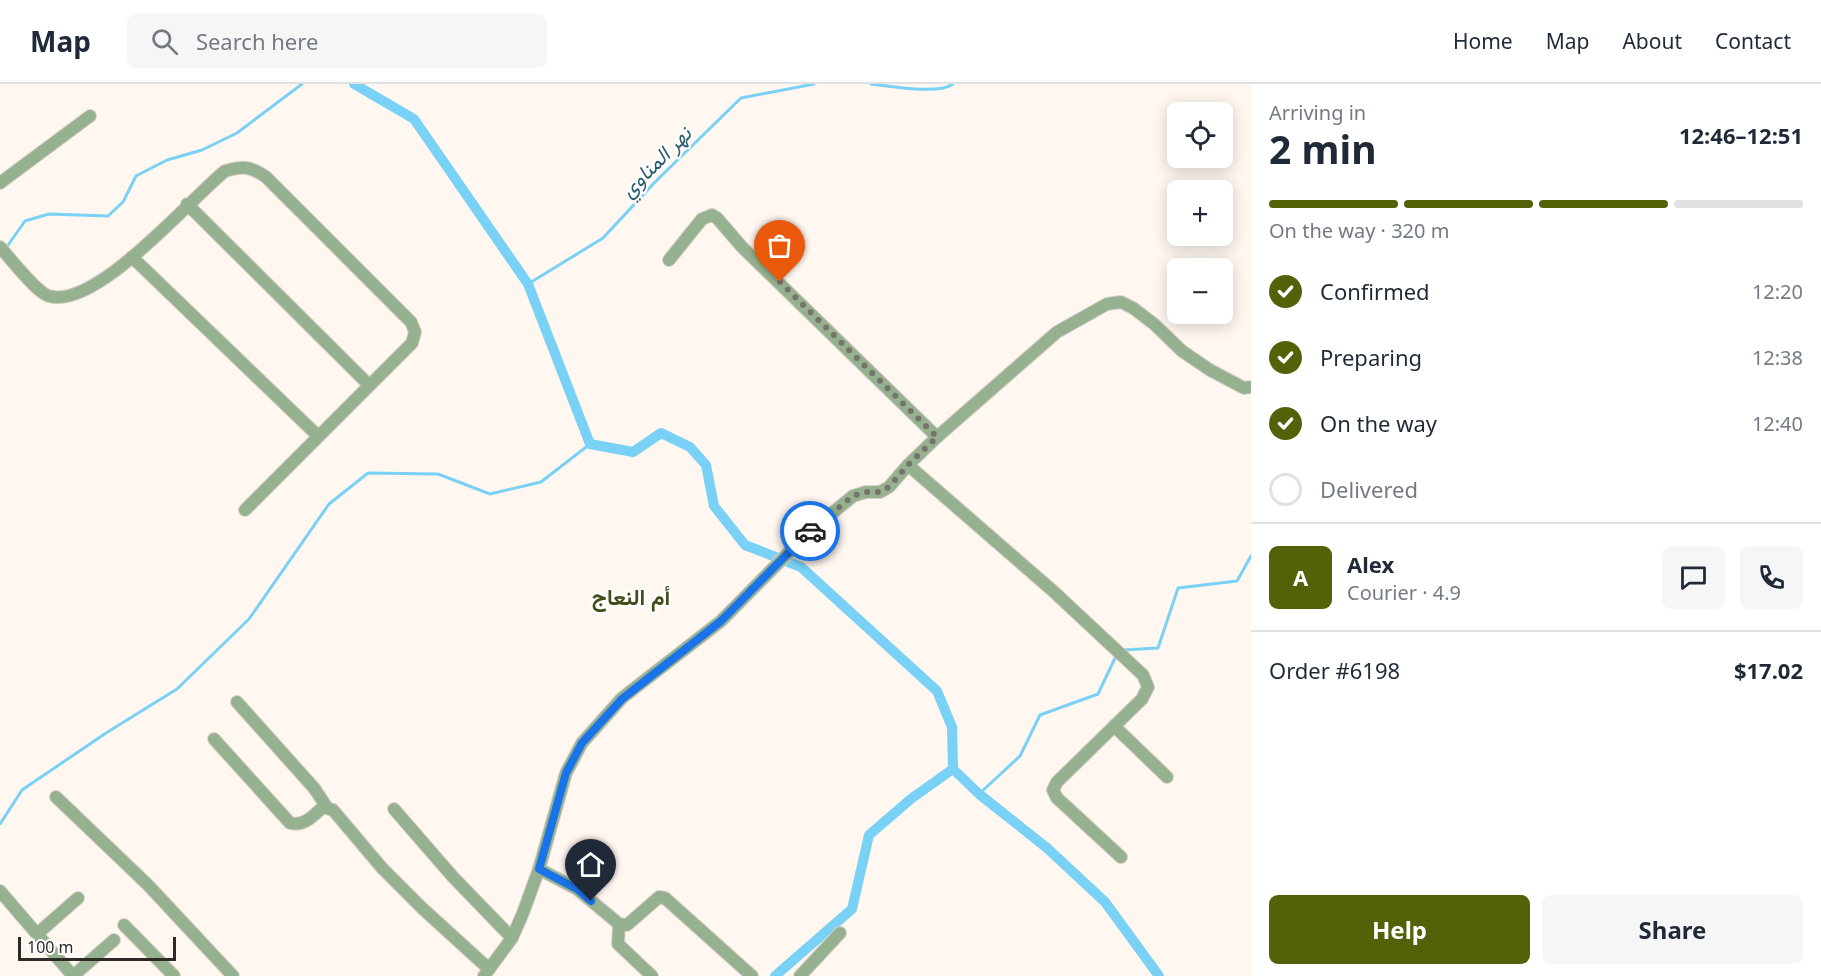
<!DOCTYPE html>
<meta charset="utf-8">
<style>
:root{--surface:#fff;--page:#f6f6f7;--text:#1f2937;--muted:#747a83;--line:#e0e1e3;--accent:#516209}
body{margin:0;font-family:"Noto Sans",Vazirmatn,sans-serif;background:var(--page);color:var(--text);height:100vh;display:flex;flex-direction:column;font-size:22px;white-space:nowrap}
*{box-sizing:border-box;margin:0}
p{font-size:20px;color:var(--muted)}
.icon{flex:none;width:33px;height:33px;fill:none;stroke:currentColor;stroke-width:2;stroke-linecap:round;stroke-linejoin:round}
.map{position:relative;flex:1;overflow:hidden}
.panel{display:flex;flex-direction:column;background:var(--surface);width:570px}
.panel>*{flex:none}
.fabs{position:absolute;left:1167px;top:18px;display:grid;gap:12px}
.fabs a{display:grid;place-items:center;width:66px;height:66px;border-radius:9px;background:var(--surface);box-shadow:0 3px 15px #0003;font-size:30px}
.scale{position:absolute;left:18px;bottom:15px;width:158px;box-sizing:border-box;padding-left:6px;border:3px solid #2d2a27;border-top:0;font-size:16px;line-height:21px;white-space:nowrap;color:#2d2a27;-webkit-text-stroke:4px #fff;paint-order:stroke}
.pin{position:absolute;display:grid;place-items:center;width:51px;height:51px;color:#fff;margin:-62px -26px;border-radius:50% 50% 50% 0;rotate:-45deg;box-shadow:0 0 6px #0007}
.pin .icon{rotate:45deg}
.courier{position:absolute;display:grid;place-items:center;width:60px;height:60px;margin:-30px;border:4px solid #1a73e8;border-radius:50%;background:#fff;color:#222;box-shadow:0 2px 8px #0007}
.overview em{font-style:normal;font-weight:700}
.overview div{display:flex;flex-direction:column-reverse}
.overview{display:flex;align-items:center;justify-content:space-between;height:102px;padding:0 18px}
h1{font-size:39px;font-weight:700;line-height:45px}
.bar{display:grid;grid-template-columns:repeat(4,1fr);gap:9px 6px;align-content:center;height:72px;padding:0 18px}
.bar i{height:8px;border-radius:4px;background:var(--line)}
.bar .active{background:var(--accent)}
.bar p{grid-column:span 4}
.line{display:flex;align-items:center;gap:15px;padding:0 18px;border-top:2px solid var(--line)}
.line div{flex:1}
.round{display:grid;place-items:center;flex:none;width:63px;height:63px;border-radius:9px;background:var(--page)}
ol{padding:0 18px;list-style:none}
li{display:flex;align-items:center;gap:18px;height:66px}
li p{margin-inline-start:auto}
li .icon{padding:6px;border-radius:50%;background:var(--accent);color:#fff;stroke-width:4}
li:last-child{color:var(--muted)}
li i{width:33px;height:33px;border:3px solid var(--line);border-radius:50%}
.primary-button{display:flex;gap:12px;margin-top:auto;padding:12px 18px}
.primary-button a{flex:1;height:69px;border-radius:9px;background:var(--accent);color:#fff;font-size:24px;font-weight:700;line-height:69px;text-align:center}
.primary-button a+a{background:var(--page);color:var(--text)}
header{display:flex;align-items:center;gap:36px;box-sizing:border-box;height:84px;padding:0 30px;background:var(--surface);border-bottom:2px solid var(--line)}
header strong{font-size:28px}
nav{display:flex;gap:33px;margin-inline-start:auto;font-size:21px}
.search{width:420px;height:54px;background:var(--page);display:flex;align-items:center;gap:15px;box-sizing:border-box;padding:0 21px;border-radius:9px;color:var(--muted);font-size:22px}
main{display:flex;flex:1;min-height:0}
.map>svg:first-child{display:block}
</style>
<header>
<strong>Map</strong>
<div class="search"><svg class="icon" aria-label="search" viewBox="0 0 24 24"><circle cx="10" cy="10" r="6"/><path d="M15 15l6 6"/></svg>Search here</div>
<nav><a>Home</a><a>Map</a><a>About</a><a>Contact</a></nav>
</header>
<main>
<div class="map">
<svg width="1251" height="892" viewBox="0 0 1251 892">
<rect width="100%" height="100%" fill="#fff7f0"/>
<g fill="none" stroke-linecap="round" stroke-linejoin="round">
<g stroke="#79d1f6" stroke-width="3">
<path d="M871,0c19,2 67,11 82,0"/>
<path d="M6,164l19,-27 24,-7 59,2 15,-14 13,-26 31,-16 35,-10 35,-17 65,-49"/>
<path d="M528,200l75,-46 53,-57 85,-83 73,-14"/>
<path d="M1123,566l35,-2 20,-60 59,-7 14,-25"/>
<path d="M979,710l41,-38 20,-41 58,-21 18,-38"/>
<path d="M0,740l22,-34 84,-57 71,-44 72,-70 80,-115 39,-31 70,1 52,20 51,-12 49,-38"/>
</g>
<g stroke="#79d1f6" stroke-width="10">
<path d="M354,0l60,35 114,165 62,160 43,8 28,-19 29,14 16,18 8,41 31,39 56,22 136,124 15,36 1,42 26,25 68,54 58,54 54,74"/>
<path d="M775,892l77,-67 17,-74 43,-37 41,-29"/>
</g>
<g stroke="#d9d2cc" stroke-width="14">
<g id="minor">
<path d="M0,99l90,-67"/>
<path d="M187,120l182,181"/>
<path d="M0,163c10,11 37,46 49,49 47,14 140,-96 176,-125 18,-5 25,-5 41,6l145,145 4,10 -3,11 -167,167"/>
<path d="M132,173l186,179"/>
<path d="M669,176l33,-41 10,-4 5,3 25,29 195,190"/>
<path d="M908,381l145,126 90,84 5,12 -6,12 -85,83 -4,8 4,8 64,59"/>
<path d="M237,618l77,86 12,18"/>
<path d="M1114,642l53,51"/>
<path d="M214,655l76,84c14,4 24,-8 33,-16l10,3 49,58 40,40 67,61"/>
<path d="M56,713l92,88 85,91"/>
<path d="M394,725l59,68 59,61"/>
<path d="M539,785l38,20 42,35 8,1 32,-28 6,1 87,78"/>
<path d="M0,807l73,85"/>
<path d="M619,840l-1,20 34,32"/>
<path d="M124,841l50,51"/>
<path d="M37,850l41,-36"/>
<path d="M73,892l41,-36"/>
<path d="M484,892l28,-38 11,-25 16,-44 27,-96 16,-30 40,-45 99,-77 87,-88 45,-37 13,-4h14l9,-5 19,-22 29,-28 120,-105 50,-28 14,-2 12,6 21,16 28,27 28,19 34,18 7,-1"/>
<path d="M800,892l40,-43"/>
</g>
</g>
<use href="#minor" stroke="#96b18f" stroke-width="12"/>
</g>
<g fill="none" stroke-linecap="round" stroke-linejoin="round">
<path stroke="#76726d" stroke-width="6" stroke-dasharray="0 10.8" d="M780,198l157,155 -29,28 -19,22 -9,5h-14l-13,4 -43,35"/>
<path stroke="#1a73e8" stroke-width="8" d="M591,817l-14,-12 -38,-20 27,-96 16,-30 40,-44 99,-78 89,-90"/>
</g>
<g text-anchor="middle" stroke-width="4.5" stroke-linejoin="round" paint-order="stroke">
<g font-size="21" font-style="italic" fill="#2c5d70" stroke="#fff">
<text transform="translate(656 78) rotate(-45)" y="7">نهر المناوي</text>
</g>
<g font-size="22" font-weight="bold" fill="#424e17" stroke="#fff">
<text x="631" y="521">أم النعاج</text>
</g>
</g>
</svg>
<div class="fabs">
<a><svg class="icon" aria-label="locate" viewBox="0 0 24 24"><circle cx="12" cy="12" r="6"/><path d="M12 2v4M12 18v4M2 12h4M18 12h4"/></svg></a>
<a>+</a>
<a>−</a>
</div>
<div class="scale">100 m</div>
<div class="pin" style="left:780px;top:198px;background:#ea580c"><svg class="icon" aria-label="bag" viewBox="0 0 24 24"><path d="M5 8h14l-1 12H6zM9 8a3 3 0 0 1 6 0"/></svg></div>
<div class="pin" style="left:591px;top:817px;background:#1f2937"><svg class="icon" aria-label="home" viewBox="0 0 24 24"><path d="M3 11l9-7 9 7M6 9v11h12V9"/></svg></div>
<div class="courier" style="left:810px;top:447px"><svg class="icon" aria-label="car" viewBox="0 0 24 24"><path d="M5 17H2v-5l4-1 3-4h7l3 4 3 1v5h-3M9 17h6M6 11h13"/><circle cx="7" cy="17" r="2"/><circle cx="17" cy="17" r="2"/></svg></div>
</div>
<section class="panel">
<div class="overview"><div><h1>2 min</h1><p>Arriving in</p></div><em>12:46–12:51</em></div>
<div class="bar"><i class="active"></i><i class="active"></i><i class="active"></i><i></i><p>On the way · 320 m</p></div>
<ol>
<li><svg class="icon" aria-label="check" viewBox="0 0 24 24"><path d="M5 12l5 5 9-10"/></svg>Confirmed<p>12:20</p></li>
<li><svg class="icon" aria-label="check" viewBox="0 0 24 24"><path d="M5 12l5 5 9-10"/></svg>Preparing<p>12:38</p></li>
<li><svg class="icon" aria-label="check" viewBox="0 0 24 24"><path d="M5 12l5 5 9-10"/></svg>On the way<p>12:40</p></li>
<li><i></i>Delivered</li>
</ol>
<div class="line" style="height:108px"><b class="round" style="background:var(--accent);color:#fff">A</b><div><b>Alex</b><p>Courier · 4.9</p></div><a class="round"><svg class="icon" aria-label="chat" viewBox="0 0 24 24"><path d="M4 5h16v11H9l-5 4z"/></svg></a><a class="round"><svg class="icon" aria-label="phone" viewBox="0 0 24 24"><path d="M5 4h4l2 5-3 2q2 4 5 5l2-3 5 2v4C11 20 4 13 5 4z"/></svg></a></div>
<div class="line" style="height:78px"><div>Order #6198</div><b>$17.02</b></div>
<div class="primary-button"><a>Help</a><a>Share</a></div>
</section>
</main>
